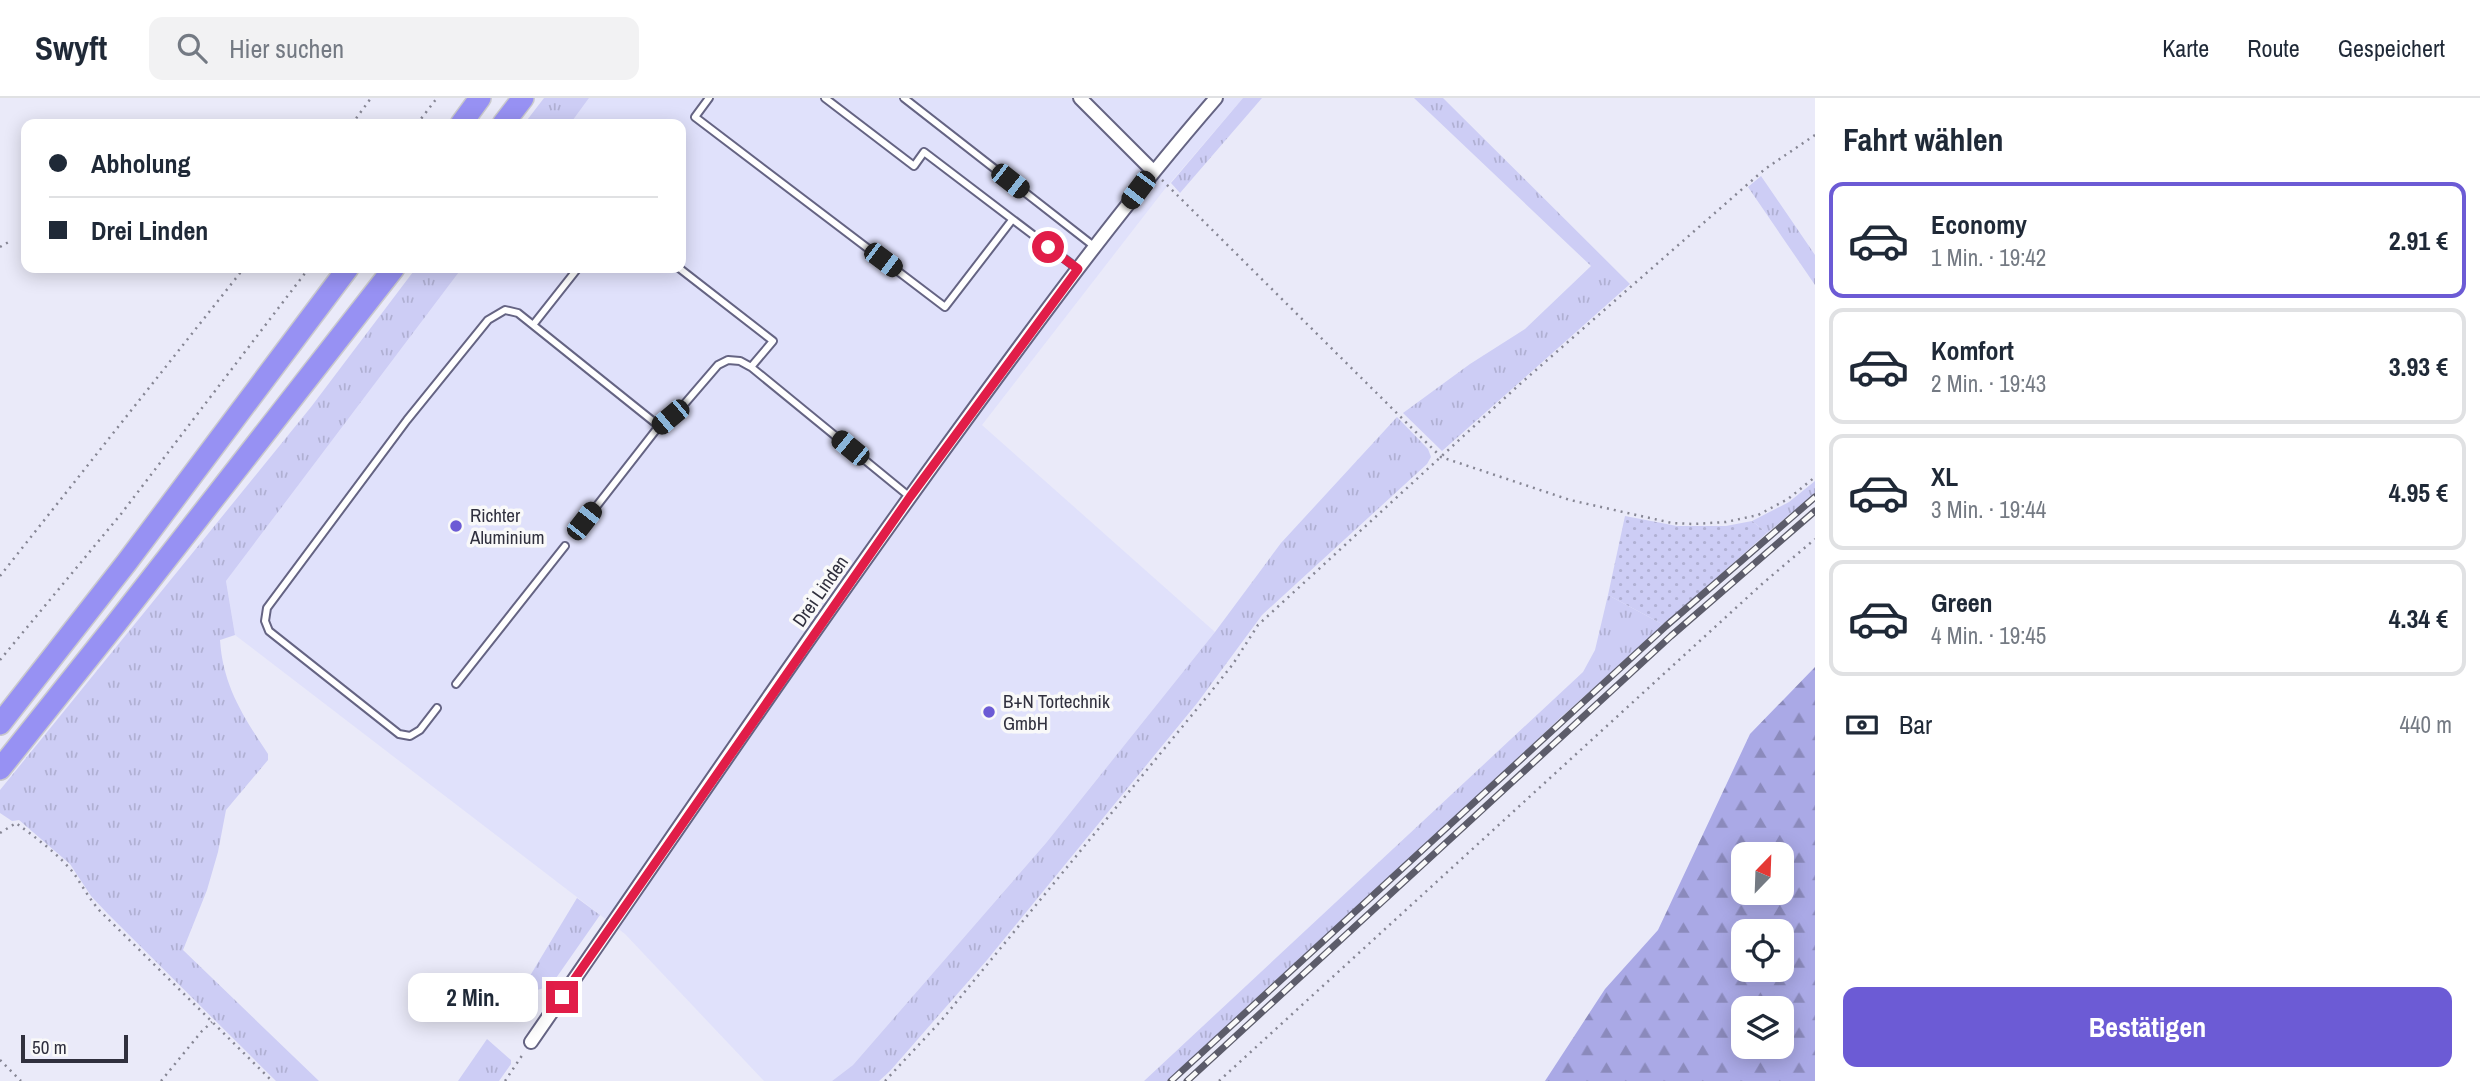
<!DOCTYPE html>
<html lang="de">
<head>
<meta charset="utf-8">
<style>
	:root { --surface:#fff; --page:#f2f2f3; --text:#1f2937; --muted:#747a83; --line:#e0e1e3; --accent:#6c5bd5 }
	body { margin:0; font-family:"Archivo Narrow",sans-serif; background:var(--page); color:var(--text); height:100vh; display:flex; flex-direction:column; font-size:26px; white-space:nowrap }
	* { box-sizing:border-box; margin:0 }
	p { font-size:23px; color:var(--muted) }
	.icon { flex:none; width:38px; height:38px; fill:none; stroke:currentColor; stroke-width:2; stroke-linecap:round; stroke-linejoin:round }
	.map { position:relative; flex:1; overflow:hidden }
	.sheet { display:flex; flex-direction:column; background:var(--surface); width:665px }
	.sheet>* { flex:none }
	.hud { position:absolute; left:21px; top:21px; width:665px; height:154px; border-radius:14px; box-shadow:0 4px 18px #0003; display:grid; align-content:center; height:154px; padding:0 28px; background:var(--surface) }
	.needle { width:46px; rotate:23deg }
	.buttons { position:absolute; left:1731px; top:744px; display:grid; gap:14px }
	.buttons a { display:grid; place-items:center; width:63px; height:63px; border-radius:14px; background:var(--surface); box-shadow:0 4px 18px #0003; font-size:35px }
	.scale { position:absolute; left:21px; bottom:18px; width:107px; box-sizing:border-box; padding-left:7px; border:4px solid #30303e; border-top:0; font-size:19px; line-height:24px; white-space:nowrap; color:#30303e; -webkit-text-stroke:5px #f9f9f9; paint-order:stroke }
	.end { position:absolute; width:32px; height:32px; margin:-16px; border:9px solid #e11d48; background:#fff; box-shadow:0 0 0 4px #fff }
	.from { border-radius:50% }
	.bubble { position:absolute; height:49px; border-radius:14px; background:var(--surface); box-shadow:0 4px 18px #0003; font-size:23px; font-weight:700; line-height:49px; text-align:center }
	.car { position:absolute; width:21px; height:42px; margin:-21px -10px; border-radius:9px; box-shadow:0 0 5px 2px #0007; background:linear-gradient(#222 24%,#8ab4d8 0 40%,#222 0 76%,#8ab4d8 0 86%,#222 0) }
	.hud b { display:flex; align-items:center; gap:24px; height:66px; font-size:26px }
	.hud b+b { border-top:2px solid var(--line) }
	.hud i { width:18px; height:18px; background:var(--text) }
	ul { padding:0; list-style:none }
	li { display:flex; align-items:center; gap:21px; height:116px; margin:0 14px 10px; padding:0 14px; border:4px solid var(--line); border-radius:14px }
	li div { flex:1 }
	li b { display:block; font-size:26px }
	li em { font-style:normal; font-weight:700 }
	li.active { border-color:var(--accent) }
	li>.icon { width:63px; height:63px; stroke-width:1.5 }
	h2 { padding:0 28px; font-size:32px; line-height:84px }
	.pay { display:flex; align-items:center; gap:18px; height:77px; padding:0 28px; font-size:26px }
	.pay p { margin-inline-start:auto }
	.primary-button { display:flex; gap:14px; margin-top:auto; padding:14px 28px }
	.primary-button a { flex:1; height:80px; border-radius:14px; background:var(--accent); color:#fff; font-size:28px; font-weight:700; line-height:80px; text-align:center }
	header { display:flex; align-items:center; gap:42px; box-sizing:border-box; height:98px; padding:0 35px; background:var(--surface); border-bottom:2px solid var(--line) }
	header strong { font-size:33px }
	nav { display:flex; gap:38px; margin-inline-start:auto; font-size:24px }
	.search { width:490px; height:63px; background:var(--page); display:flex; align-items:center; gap:18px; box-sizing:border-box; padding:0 24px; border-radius:14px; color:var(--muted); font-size:26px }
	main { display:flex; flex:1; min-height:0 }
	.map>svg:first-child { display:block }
	.built { fill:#e0e1fb }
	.grass { fill:url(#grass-tufts) }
	.forest { fill:url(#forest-firs); fill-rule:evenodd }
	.garden { fill:url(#garden-dots) }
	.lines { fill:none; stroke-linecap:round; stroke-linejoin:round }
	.lane-casing { stroke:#656483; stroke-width:10 }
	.street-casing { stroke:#656483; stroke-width:16 }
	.highway-casing { stroke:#c9c9cd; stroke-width:24 }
	.path { stroke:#868694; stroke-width:2.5; stroke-dasharray:2 5; stroke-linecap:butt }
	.lane { stroke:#fff; stroke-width:6 }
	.street { stroke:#fff; stroke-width:12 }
	.highway { stroke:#9791f3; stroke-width:21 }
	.rail-casing { stroke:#5c5c6a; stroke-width:7 }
	.rail { stroke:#f9f9f9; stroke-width:4.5; stroke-dasharray:13; stroke-linecap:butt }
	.route { stroke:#e11d48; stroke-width:9 }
	.poi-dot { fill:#6c5bd5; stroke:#f9f9f9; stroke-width:2.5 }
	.labels { text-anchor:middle; stroke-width:7; stroke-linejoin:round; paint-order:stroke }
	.poi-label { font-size:19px; fill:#30303e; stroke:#f9f9f9; text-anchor:start }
	.street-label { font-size:19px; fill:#30303e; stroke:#f9f9f9 }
</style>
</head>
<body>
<header>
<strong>Swyft</strong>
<div class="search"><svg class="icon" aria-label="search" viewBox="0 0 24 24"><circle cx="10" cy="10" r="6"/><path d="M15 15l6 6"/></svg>Hier suchen</div>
<nav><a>Karte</a><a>Route</a><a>Gespeichert</a></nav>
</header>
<main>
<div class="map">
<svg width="1815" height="983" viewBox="0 0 1815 983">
	<defs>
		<pattern id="grass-tufts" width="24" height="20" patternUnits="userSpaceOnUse" patternTransform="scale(1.75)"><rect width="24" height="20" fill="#cdcdf5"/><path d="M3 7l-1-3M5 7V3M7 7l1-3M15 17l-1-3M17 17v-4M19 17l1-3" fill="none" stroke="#b0b0d3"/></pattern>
		<pattern id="forest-firs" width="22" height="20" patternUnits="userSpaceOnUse" patternTransform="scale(1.75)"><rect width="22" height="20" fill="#aaa9e6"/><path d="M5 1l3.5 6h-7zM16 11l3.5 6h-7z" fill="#8b8abc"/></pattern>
		<pattern id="garden-dots" width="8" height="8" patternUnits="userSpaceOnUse" patternTransform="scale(1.75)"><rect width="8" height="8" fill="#cdcdf5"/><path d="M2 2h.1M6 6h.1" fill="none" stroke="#b0b0d3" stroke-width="1.8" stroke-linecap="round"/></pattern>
	</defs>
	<rect width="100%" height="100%" fill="#eaeaf9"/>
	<!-- built -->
	<path class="built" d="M589 0H1243L1164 92 982 327 1215 534 1046 745 853 967 832 983H764L625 836 235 537 226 483 462 170H681V26H570Z"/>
	<!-- grass -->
	<path class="grass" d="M544 0H589L570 26H524Z
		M1243 0H1262L1180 95 1171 85Z
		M1414 0H1443L1630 186 1442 353 1403 315 1470 266 1525 231 1591 168Z
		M1761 78 1815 157V187L1748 89Z
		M416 170H462L226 483 235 537 220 542C223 588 243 618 268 656V662L226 712 218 754 207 792 183 852 319 983H276L108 816 91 798 70 766 19 722 12 723 0 715V692L311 309Z
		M1397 319 1428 351 1431 359 1427 366 1262 517 1198 604 987 862 890 973 879 983H832L853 967 1046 745 1215 534 1281 445Z
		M1815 383V396L1767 435 1752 423 1789 404Z
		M1608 497 1664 527 1560 620 1493 684 1168 983H1144L1583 574 1595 552Z
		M577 800 600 817 554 883 541 891 519 896Z
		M487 941 511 962V966L499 983H458Z"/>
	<!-- forest -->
	<path class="forest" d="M1815 569V983H1545L1605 891 1658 832 1750 636ZM1743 756H1782V794H1743ZM1743 833H1782V872H1743ZM1743 910H1782V948H1743Z"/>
	<!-- garden -->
	<path class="garden" d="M1625 418 1677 428H1726L1752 423 1767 435 1664 527 1608 497Z"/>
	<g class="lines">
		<!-- lane casing -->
		<g class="lane-casing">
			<path id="lane" d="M709 0 695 19 945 209 1012 122
				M825 0 914 68 924 54 1078 171
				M904 0 1095 149
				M679 170 773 243 751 269
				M533 227 578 170
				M585 423 659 328 681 310 718 267 728 262 740 263 751 269 910 399
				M456 586 565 448
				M437 610 420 632 410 638 399 636 269 533 265 523 267 510 407 322 488 222 505 212 518 215 659 328"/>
		</g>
		<!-- street casing -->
		<g class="street-casing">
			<path id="street" d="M1080 0 1153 73
				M531 944C672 740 811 534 957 334 1040 220 1123 107 1216 0"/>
		</g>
		<!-- highway casing -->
		<g class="highway-casing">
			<path id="highway" d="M461 26 480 0
				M503 26 523 0
				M0 626 127 464 348 170
				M0 671 115 527 394 170"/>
		</g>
		<!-- path -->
		<path class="path" d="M352 26 371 0
			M417 26 437 0
			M1162 82 1441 359 1570 402 1672 425 1694 426 1726 424 1758 417 1788 401 1815 379
			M0 149 12 142
			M0 478 244 170
			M0 562 121 416 309 170
			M0 735 16 725C36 740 60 757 75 777 83 789 90 802 100 813L272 983
			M0 962 21 983
			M161 983 202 933 212 924
			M505 983 523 956
			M885 983 940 924 1210 595 1233 566 1258 527 1520 286 1765 71 1815 37
			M1219 983 1762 486 1815 441"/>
		<!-- lane -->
		<use href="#lane" class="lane"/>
		<!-- street -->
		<use href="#street" class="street"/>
		<!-- highway -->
		<use href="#highway" class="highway"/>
		<!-- rail casing -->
		<g class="rail-casing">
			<path id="rail" d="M1171 983 1666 528 1815 399
				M1187 983 1671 538 1815 413"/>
		</g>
		<!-- rail -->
		<use href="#rail" class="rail"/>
	</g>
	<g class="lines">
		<!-- route -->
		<path class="route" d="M562 899 910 399 1078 171 1048 149"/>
	</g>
	<!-- markers -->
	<g class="poi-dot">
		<circle cx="456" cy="428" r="7"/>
		<circle cx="989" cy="614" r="7"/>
	</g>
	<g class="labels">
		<!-- poi labels -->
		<g class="poi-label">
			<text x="470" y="424">Richter<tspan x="470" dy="22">Aluminium</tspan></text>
			<text x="1003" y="610">B+N Tortechnik<tspan x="1003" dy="22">GmbH</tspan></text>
		</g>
		<!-- street labels -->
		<g class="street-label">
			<text transform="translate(820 493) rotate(-55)" y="7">Drei Linden</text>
		</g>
	</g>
</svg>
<div class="buttons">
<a><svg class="needle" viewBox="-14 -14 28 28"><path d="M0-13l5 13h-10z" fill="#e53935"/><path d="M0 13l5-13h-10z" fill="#747a83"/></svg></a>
<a><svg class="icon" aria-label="locate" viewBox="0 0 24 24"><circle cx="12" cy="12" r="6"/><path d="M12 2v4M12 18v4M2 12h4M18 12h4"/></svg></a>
<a><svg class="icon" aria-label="layers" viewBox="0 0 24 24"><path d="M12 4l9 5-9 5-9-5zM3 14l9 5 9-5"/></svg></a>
</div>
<div class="scale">50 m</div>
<i class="end from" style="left:1048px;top:149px"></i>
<i class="end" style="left:562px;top:899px"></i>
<div class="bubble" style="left:408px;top:875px;width:130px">2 Min.</div>
<i class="car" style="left:1010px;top:83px;rotate:128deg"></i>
<i class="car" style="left:1138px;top:92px;rotate:217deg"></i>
<i class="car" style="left:883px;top:162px;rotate:127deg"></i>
<i class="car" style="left:670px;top:319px;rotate:230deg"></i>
<i class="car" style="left:850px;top:350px;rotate:309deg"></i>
<i class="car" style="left:584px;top:423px;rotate:38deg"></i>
<div class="hud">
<b><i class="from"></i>Abholung</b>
<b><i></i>Drei Linden</b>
</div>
</div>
<section class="sheet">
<h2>Fahrt wählen</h2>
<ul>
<li class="active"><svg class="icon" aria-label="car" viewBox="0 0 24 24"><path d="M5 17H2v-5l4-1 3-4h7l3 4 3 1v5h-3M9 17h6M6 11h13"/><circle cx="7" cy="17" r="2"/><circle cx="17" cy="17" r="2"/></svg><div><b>Economy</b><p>1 Min. · 19:42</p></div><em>2.91 €</em></li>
<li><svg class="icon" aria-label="car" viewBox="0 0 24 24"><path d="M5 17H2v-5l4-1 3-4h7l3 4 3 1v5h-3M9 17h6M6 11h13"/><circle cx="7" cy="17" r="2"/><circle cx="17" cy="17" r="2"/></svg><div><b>Komfort</b><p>2 Min. · 19:43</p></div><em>3.93 €</em></li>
<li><svg class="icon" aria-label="car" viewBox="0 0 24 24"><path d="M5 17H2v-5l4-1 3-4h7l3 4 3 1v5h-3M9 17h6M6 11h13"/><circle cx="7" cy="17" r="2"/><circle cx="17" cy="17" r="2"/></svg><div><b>XL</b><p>3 Min. · 19:44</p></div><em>4.95 €</em></li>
<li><svg class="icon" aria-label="car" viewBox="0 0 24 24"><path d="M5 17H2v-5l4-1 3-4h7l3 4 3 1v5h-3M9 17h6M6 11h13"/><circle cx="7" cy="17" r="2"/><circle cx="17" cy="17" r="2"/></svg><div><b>Green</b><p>4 Min. · 19:45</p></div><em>4.34 €</em></li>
</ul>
<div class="pay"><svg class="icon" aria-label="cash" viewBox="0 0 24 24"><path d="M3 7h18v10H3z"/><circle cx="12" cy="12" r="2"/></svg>Bar<p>440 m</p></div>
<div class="primary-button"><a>Bestätigen</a></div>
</section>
</main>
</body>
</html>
